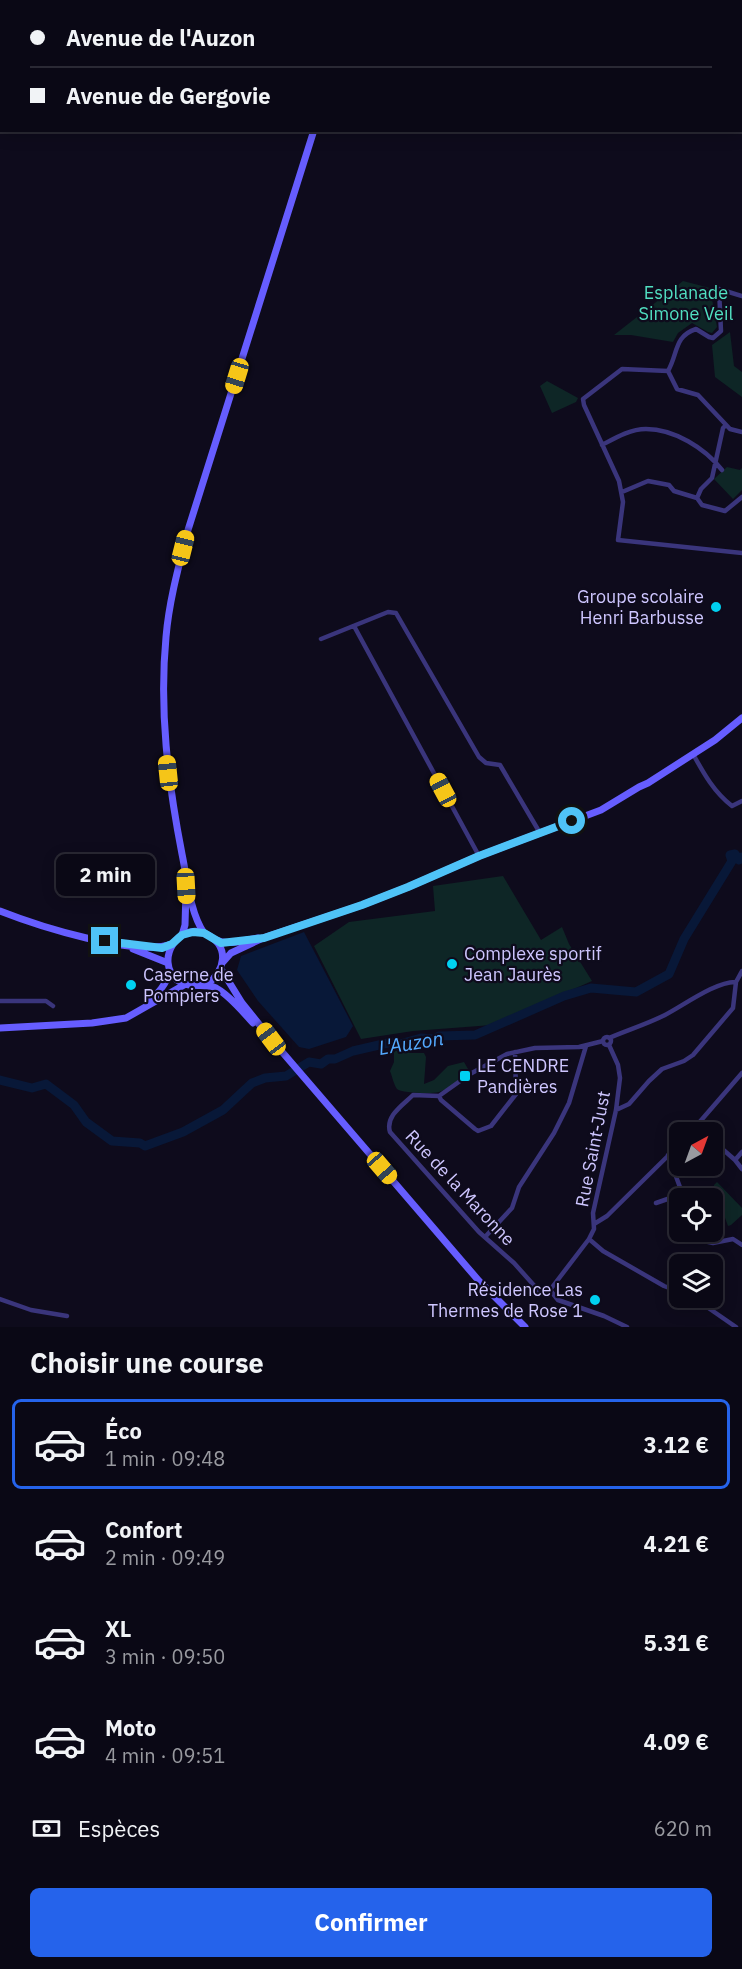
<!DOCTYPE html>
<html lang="fr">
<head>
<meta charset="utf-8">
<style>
	:root { --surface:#0a0815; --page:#181622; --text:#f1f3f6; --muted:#999aa0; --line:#2a2934; --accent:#2563eb }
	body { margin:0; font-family:"IBM Plex Sans",sans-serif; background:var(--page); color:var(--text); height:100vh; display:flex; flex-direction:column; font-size:22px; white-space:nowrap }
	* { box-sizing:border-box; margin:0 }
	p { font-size:20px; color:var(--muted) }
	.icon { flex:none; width:33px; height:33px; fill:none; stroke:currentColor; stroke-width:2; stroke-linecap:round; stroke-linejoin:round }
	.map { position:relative; height:1327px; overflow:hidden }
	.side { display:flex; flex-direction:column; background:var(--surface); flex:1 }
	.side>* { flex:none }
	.banner { position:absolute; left:0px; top:0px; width:742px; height:132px; box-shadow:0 3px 15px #0003,0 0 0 2px var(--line); display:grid; align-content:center; height:132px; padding:0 30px; background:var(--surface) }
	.needle { width:39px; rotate:41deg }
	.controls { position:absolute; left:669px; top:1122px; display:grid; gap:12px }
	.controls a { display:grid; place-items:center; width:54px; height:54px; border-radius:9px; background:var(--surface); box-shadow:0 3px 15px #0003,0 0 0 2px var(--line); font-size:30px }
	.end { position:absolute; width:27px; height:27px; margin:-14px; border:8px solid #4fc3f7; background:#111; box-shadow:0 0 0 3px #111 }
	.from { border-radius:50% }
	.bubble { position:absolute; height:42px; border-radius:9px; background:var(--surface); box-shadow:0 3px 15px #0003,0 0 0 2px var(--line); font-size:20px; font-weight:800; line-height:42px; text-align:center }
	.car { position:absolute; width:18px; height:36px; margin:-18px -9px; border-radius:8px; box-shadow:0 0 4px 2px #0007; background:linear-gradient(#f5c518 24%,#345 0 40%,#f5c518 0 76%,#345 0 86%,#f5c518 0) }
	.banner b { display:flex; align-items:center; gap:21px; height:57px; font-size:22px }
	.banner b+b { border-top:2px solid var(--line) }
	.banner i { width:15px; height:15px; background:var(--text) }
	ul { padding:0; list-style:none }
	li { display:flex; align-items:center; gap:18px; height:90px; margin:0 12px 9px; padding:0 18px; border:3px solid transparent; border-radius:9px }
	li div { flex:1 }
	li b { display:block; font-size:22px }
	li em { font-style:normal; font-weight:800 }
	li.on { border-color:var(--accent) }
	li>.icon { width:54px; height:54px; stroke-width:1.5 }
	h2 { padding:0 30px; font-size:27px; line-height:72px }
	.pay { display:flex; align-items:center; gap:15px; height:66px; padding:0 30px; font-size:22px }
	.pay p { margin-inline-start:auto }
	.primary-button { display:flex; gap:12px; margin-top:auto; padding:12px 30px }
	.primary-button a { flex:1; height:69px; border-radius:9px; background:var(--accent); color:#fff; font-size:24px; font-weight:800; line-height:69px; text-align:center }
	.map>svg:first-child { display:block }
	.green { fill:#0e2626 }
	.water { fill:#081838 }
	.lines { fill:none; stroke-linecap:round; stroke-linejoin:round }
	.river { stroke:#081838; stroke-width:9 }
	.street { stroke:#3a357c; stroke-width:4.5 }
	.secondary { stroke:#665dff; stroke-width:7 }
	.route { stroke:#4fc3f7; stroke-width:8 }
	.poi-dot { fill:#00d1f1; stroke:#0e0b1c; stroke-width:2 }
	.labels { text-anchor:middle; stroke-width:4.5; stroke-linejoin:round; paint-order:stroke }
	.park-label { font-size:18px; fill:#51dfc1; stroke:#0e0b1c }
	.poi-label { font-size:18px; fill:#cec6ff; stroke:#0e0b1c; text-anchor:start }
	.street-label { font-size:18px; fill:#cec6ff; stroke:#0e0b1c }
	.water-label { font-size:20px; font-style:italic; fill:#54aaff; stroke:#0e0b1c }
</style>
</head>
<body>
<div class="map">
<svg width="742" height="1327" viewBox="0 0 742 1327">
	<rect width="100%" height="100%" fill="#0e0b1c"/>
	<!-- green -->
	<path class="green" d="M683 281 710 288 717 327 712 333 708 332 692 323 678 333 673 342 631 335H614Z
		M730 332 734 366 742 372V397L715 377 712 345Z
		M547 381 578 398 576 402 552 413 540 386Z
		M727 467 740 470 742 468V490L733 499 714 479Z
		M503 876 541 940 562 927 569 944 592 981 492 1025 413 1031 361 1039 314 946 349 922 435 911 433 886Z
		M399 1049H405L410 1053H424L426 1057 424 1084 434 1080 448 1066 464 1062 468 1069C464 1077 447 1090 439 1092 432 1094 401 1093 397 1089 394 1085 392 1076 390 1071L394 1062V1052Z
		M717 1182 742 1208V1215L731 1225 728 1226 714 1187V1185Z"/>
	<!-- water -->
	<path class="water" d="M304 932 353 1026 346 1037 309 1049 299 1047 258 1001 237 970 241 956Z"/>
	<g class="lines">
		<!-- river -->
		<path class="river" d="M0 1080 32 1088 46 1084 74 1105 86 1122 112 1141 140 1143 145 1146 183 1132 223 1110 252 1083 265 1078 286 1076 309 1062 321 1064 328 1059H335L353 1051 392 1042 400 1044 421 1038 434 1039 439 1036 475 1035 564 996 591 988 636 992 669 974 684 939 732 861 730 855 735 854 739 860 742 857"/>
		<!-- street -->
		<path class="street" d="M684 2 689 0
			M742 296 719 289 721 331 713 338 709 337 696 329C674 336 678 354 668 371L622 369 583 399 584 405 619 481 623 502 618 540 742 553
			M668 371 677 389 698 395 730 429 742 432
			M602 445C615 438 630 429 646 429 674 429 705 448 722 470
			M622 492 648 481 669 485 674 491 697 498 702 505 725 511 742 497
			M697 498 701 489 712 478 723 428 726 425
			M354 626 479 856
			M321 639 388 612 396 613 479 757 486 763 500 765 540 833
			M693 754C704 774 714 792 732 806L742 801
			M0 1001H46L53 1006
			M603 1041a4 4 0 1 1 8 0a4 4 0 1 1-8 0Z
			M609 1038C628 1030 647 1024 665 1015 684 1005 717 981 736 982L742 971
			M603 1041 579 1047 535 1048 507 1054 470 1074 439 1096 413 1095C403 1105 385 1116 390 1132L479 1232 514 1263 539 1291 545 1294 550 1290 589 1239 594 1229 593 1213 616 1110 620 1078 618 1065 609 1045
			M439 1096 441 1100 475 1129 478 1131 491 1126 516 1094 515 1052
			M616 1110 629 1104 649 1081 662 1069 684 1061 693 1055 733 1008 736 982
			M691 1132 742 1073
			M712 1140 735 1160 742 1169
			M668 1155 684 1198
			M735 1160 742 1152
			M656 1203 682 1194
			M594 1224 607 1216 680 1144
			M698 1232 704 1241 713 1243 733 1239 742 1245
			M485 1237 512 1208 519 1187 554 1133 569 1103 586 1046
			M589 1239 603 1251 664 1286 680 1292
			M550 1290 558 1300 604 1316 627 1327
			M694 1298 736 1327
			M0 1299 31 1310 67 1316"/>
		<!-- secondary -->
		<path class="secondary" d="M333 2V0
			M0 911C38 926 135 957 172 944
			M204 933C190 913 187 878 182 854 168 782 159 710 166 637 169 601 179 565 188 530L314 130
			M182 935 185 925 186 890
			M216 940C228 946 245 940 258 938
			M133 949 168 963
			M223 962 231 953 263 938 362 905 408 887 479 856 601 810 639 787 648 783 715 740 742 718
			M221 969 242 1003 271 1039 479 1281 525 1327
			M206 985C225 972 231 946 206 934 179 921 154 960 177 980 190 990 203 982 216 988 230 996 242 1011 253 1023
			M148 1003C158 993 166 985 170 971
			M0 1028 92 1023 126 1018 184 985"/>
	</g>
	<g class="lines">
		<!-- route -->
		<path class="route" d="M105 941 162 948 172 944 182 935 193 932 204 933 221 943 264 938 362 905 408 887 479 856 572 821"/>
	</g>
	<!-- markers -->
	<g class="poi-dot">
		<circle cx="716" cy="607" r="6"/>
		<circle cx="452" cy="964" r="6"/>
		<circle cx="131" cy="985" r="6"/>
		<rect x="459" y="1070" width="12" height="12" rx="3"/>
		<circle cx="595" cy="1300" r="6"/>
	</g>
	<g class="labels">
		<!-- park labels -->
		<g class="park-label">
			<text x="686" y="299">Esplanade<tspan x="686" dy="21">Simone Veil</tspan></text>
		</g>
		<!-- poi labels -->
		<g class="poi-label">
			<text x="704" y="603" text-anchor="end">Groupe scolaire<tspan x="704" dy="21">Henri Barbusse</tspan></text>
			<text x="464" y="960">Complexe sportif<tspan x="464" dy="21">Jean Jaurès</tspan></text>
			<text x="143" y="981">Caserne de<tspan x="143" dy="21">Pompiers</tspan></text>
			<text x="477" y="1072">LE CENDRE<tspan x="477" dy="21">Pandières</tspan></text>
			<text x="583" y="1296" text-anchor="end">Résidence Las<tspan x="583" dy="21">Thermes de Rose 1</tspan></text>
		</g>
		<!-- street labels -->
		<g class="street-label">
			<text transform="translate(593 1149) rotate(-79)" y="6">Rue Saint-Just</text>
			<text transform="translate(460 1188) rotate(47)" y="6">Rue de la Maronne</text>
		</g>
		<!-- water labels -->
		<g class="water-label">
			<text transform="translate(411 1043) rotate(-9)" y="7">L'Auzon</text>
		</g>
	</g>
</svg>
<div class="controls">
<a><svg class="needle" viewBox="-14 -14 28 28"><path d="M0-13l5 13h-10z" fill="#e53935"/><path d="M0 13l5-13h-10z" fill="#999aa0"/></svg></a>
<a><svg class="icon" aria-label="locate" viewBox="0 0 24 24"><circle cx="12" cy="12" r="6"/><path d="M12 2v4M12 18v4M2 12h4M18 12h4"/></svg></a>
<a><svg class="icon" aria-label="layers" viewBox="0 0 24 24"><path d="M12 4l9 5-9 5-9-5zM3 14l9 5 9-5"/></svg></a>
</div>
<i class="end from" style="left:572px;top:821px"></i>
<i class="end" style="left:105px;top:941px"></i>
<div class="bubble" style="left:56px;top:854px;width:99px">2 min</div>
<i class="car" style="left:237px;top:376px;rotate:197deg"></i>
<i class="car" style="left:183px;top:548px;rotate:14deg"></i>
<i class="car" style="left:168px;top:773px;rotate:354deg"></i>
<i class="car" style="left:443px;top:790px;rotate:332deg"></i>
<i class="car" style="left:186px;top:886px;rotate:177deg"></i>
<i class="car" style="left:271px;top:1039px;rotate:323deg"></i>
<i class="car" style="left:382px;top:1168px;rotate:139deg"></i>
<div class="banner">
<b><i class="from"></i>Avenue de l'Auzon</b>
<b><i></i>Avenue de Gergovie</b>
</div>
</div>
<section class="side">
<h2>Choisir une course</h2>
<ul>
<li class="on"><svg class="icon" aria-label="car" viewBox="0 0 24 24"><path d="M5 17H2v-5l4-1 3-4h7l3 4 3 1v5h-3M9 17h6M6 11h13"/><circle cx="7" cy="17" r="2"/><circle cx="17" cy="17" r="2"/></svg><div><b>Éco</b><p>1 min · 09:48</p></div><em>3.12 €</em></li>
<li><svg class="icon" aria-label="car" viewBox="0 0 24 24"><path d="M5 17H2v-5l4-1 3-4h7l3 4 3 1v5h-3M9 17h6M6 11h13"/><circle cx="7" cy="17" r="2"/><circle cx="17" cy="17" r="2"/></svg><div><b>Confort</b><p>2 min · 09:49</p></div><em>4.21 €</em></li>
<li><svg class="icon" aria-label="car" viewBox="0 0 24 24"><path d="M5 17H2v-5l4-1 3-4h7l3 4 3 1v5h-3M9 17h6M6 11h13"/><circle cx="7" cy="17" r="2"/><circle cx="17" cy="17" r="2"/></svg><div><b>XL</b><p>3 min · 09:50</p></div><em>5.31 €</em></li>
<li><svg class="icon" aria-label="car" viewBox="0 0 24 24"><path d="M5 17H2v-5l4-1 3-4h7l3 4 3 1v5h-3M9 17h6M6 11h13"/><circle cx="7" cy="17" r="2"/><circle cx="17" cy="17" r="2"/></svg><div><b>Moto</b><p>4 min · 09:51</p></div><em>4.09 €</em></li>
</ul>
<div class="pay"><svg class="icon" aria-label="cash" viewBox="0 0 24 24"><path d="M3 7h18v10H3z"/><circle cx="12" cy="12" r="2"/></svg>Espèces<p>620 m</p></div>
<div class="primary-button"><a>Confirmer</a></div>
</section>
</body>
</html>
